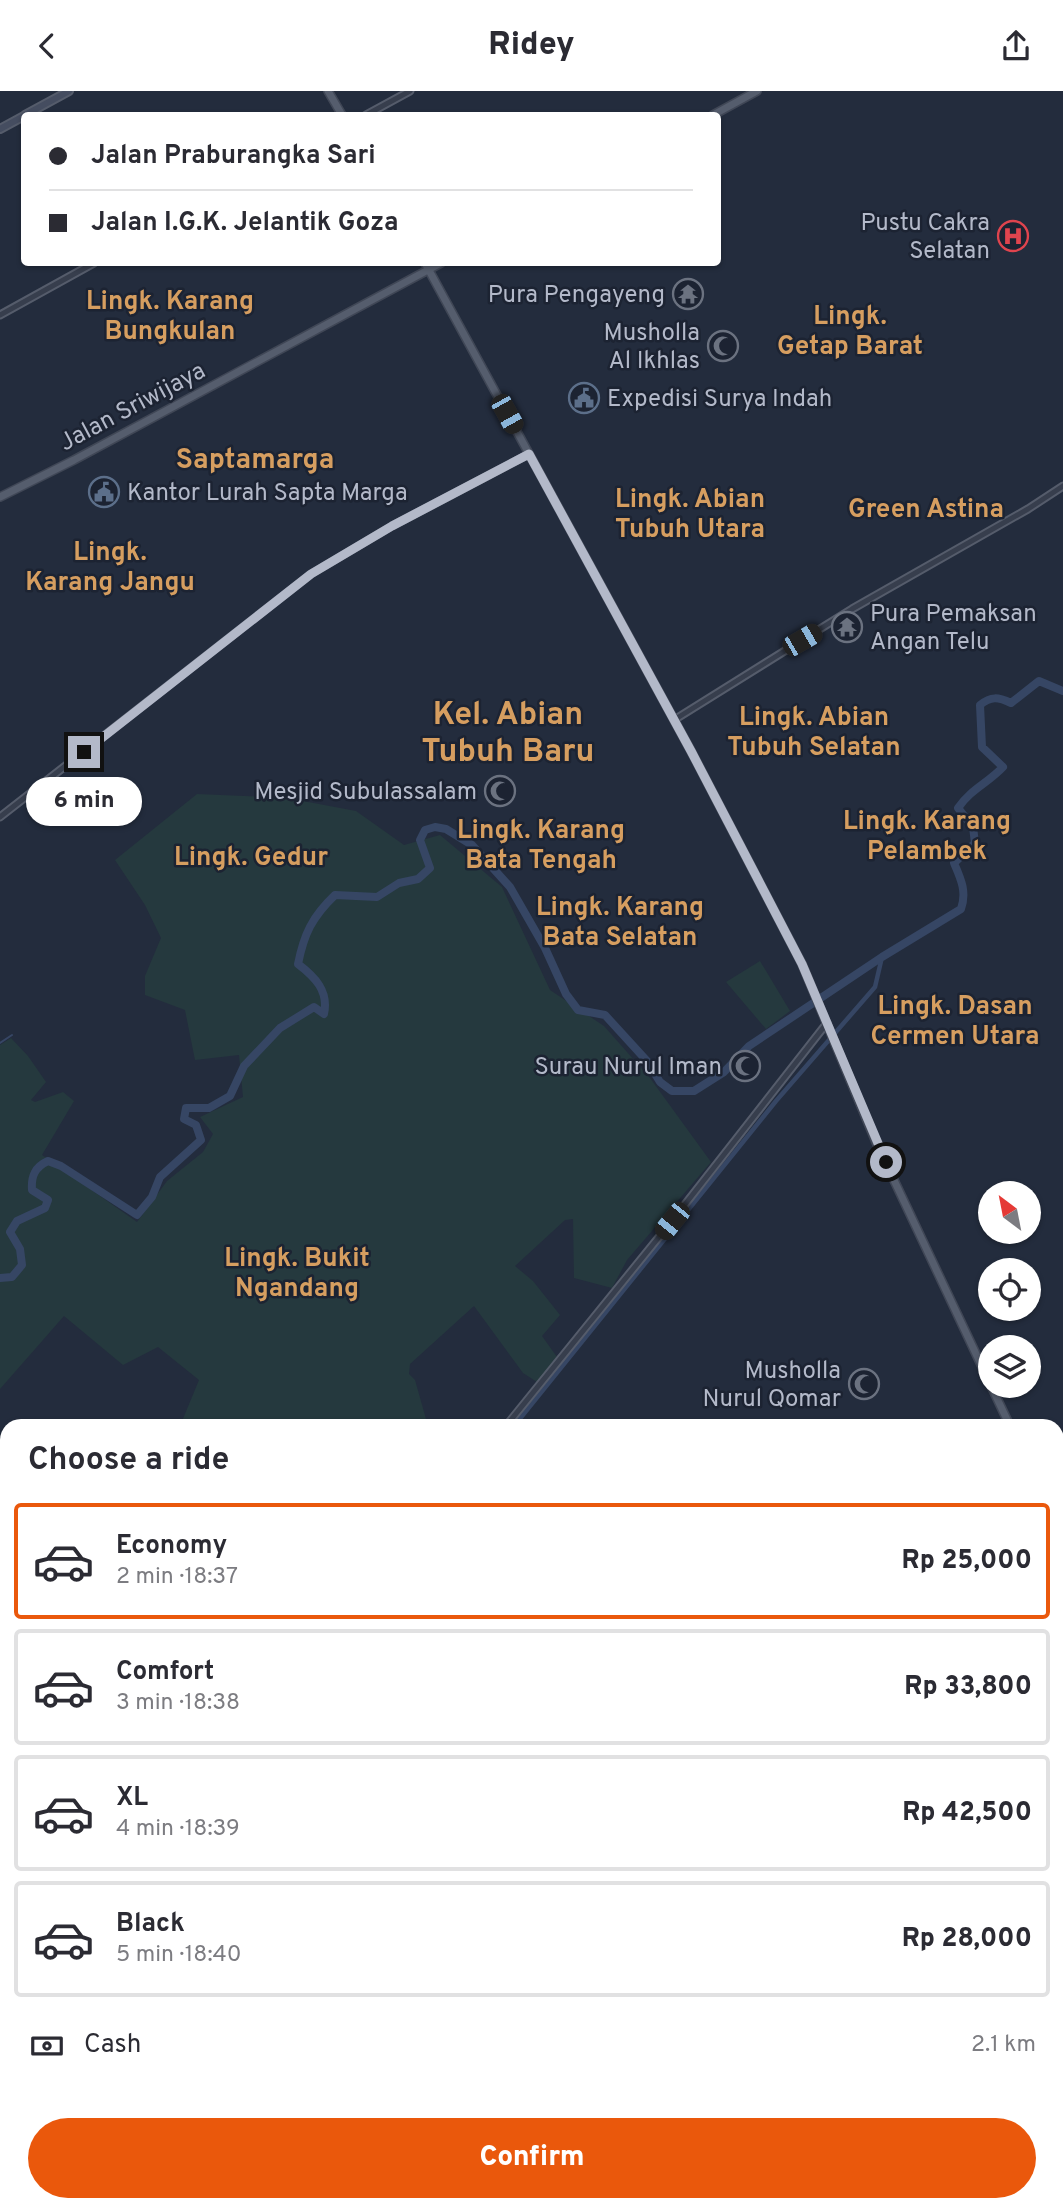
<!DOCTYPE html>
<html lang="en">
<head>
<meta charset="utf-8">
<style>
	:root { --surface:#fff; --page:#f7f7f7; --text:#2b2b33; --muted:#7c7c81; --line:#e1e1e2; --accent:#ea580c }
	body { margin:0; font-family:Overpass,sans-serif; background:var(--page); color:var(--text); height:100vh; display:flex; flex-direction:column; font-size:26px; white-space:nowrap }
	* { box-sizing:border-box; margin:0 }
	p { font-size:23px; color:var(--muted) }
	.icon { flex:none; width:38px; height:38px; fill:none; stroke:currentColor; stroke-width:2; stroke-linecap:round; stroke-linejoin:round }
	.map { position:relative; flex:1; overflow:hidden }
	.drawer { position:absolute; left:0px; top:1328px; width:1064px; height:793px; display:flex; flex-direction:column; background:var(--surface); border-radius:21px 21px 0 0; box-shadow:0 2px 5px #0004 }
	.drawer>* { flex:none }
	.hud { position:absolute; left:21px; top:21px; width:700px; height:154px; border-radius:7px; box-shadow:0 2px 5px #0004; display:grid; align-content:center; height:154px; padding:0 28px; background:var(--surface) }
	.needle { width:46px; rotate:328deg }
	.tools { position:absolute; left:978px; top:1090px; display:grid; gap:14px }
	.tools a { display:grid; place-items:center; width:63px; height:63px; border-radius:50%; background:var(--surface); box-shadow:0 2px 5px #0004; font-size:35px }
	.end { position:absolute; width:32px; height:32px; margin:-16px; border:9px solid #b3b9c9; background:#111; box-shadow:0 0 0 4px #111 }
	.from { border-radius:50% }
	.bubble { position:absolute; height:49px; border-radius:24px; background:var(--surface); box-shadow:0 2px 5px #0004; font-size:23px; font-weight:800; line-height:49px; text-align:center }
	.car { position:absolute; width:21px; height:42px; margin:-21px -10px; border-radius:9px; box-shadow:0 0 5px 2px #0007; background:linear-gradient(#222 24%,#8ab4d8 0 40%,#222 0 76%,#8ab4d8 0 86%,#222 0) }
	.hud b { display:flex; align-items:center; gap:24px; height:66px; font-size:26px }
	.hud b+b { border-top:2px solid var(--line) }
	.hud i { width:18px; height:18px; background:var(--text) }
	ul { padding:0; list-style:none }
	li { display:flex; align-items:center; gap:21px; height:116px; margin:0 14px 10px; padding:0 14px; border:4px solid var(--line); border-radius:7px }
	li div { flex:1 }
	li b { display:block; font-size:26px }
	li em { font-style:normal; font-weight:800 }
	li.active { border-color:var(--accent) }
	li>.icon { width:63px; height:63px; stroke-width:1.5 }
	h2 { padding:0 28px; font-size:32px; line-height:84px }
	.pay { display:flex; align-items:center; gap:18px; height:77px; padding:0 28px; font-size:26px }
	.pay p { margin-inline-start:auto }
	.primary-button { display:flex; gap:14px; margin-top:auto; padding:14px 28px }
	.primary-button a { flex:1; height:80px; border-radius:42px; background:var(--accent); color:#fff; font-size:28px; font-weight:800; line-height:80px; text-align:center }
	header { display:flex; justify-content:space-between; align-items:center; height:91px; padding:0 28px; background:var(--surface); font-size:32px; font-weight:800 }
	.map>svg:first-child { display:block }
	.green { fill:#25393e }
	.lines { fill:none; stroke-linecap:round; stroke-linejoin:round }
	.stream { stroke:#364664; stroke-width:2 }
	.canal { stroke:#364664; stroke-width:4.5 }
	.river { stroke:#364664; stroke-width:8 }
	.tertiary-casing { stroke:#555c6b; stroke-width:9 }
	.secondary-casing { stroke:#555c6b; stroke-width:10 }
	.primary-casing { stroke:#404756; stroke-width:10 }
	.trunk-casing { stroke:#424958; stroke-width:10 }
	.tertiary { stroke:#373e4d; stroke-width:5 }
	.secondary { stroke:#454d60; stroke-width:6 }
	.primary { stroke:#555d6d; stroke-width:7 }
	.trunk { stroke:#646460; stroke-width:7 }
	.route { stroke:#b3b9c9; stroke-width:9 }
	.labels { text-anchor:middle; stroke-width:5; stroke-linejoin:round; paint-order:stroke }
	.poi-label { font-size:24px; fill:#b3b9c9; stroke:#1c2332; text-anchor:end }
	.street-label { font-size:24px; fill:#b3b9c9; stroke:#1c2332 }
	.neighbourhood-label { font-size:26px; font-weight:bold; fill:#d69e60; stroke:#1c2332 }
	.quarter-label { font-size:28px; font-weight:bold; fill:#d69e60; stroke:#1c2332 }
	.district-label { font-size:32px; font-weight:bold; fill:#d69e60; stroke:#1c2332 }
</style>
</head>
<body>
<header><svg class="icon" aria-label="back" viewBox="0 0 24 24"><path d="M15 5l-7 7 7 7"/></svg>Ridey<svg class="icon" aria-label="share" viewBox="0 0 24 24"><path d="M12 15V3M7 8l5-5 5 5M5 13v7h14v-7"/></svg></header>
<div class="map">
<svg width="1063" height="2120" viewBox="0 0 1063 2120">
	<rect width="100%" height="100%" fill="#232c3d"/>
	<!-- green -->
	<path class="green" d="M197 703 287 707 356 720 404 754 440 744 502 796 550 899 604 935 650 987 711 1071 627 1169 612 1197 574 1187 573 1128 565 1129 515 1175 533 1190 560 1224 542 1245 557 1266 537 1291 523 1282 474 1215 410 1273 409 1283 415 1289 426 1328 409 1335H180L199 1289 158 1256 123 1274 64 1225 0 1298V954L11 947 28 965 46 991 31 1009 35 1011 63 1001 74 1010 42 1064 137 1131 167 1090 203 1061 213 1043 200 1026 243 1006 239 964 195 969 185 919 145 904V885L161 847 145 814 115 769Z
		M760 870 790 920 766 938 726 891Z"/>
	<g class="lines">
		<!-- stream -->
		<path class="stream" d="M0 952 12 944
			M1057 1423 1063 1419
			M619 2120 627 2114"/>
		<!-- canal -->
		<path class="canal" d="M514 1335 776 1010 875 896 882 866"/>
		<!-- river -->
		<path class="river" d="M0 1187 12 1186 22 1174 20 1158 10 1141 17 1130 45 1117 48 1109 32 1099C31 1085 35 1076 48 1070L61 1075 137 1124 152 1106 160 1086 201 1049 196 1034 184 1028 186 1017H209L230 1005 244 975 280 937 314 916 324 923C329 900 315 886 298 873 304 843 312 826 335 804L377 806 399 792 418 788 430 777 420 749 425 739 435 736 446 738 472 754 510 796 545 857 566 903 578 919 605 924 647 970 660 991 672 1000H694L724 981 749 955 882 866 961 818C967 801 961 788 954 772L975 752 973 736 958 717C971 698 988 692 1003 676L982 656 980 614C991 605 998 606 1011 612L1039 590 1063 600"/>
		<!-- tertiary casing -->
		<g class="tertiary-casing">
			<path id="tertiary" d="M366 24 410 0
				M0 224 94 172
				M674 629 852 518 1028 418 1063 395
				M0 726 311 483 392 435 529 363
				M506 1335 672 1130 827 932
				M0 2000 7 1998
				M444 2114 446 2120"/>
		</g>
		<!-- secondary casing -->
		<g class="secondary-casing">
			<path id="secondary" d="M25 24 69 0
				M0 38 24 25
				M0 1465 7 1474
				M0 1473 7 1482"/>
		</g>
		<!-- primary casing -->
		<g class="primary-casing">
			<path id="primary" d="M328 0 342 24
				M713 24 757 0
				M425 172 691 660 802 873 876 1051 1010 1335
				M0 406 74 369 441 172"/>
		</g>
		<!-- trunk casing -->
		<g class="trunk-casing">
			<path id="trunk" d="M1057 1351 1063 1349
				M1057 1435 1063 1448
				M231 2120 243 2114
				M245 2120 257 2114"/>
		</g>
		<!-- tertiary -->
		<use href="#tertiary" class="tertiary"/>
		<!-- secondary -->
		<use href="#secondary" class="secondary"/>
		<!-- primary -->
		<use href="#primary" class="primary"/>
		<!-- trunk -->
		<use href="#trunk" class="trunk"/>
	</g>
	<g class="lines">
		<!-- route -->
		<path class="route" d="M84 661 311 483 392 435 529 363 691 660 802 873 886 1071"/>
	</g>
	<!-- icons -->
	<defs>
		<g id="hospital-ring" transform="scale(1.575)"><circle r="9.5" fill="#1c2332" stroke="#e0444e" stroke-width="1.5"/><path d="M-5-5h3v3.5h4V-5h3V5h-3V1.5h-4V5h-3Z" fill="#e0444e"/></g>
		<g id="temple-ring" transform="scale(1.575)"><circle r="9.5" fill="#1c2332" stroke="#6b7280" stroke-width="1.5"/><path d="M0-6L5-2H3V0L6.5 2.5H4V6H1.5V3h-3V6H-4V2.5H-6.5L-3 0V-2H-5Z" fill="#6b7280"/></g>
		<g id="mosque-ring" transform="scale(1.575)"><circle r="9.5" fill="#1c2332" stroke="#6b7280" stroke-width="1.5"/><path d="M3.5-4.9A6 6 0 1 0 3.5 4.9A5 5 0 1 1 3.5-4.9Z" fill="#6b7280"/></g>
		<g id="civic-ring" transform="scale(1.575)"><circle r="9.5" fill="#1c2332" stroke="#5c6f8a" stroke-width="1.5"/><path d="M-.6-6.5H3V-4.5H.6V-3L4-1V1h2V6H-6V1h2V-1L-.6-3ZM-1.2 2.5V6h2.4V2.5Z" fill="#5c6f8a"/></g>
	</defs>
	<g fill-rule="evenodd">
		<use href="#hospital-ring" x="1013" y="145"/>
		<use href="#temple-ring" x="688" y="203"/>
		<use href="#mosque-ring" x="723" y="255"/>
		<use href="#civic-ring" x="584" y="307"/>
		<use href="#civic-ring" x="104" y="401"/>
		<use href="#temple-ring" x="847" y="536"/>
		<use href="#mosque-ring" x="500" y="700"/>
		<use href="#mosque-ring" x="745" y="975"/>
		<use href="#mosque-ring" x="864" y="1293"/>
	</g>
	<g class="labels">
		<!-- poi labels -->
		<g class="poi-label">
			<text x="990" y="139">Pustu Cakra<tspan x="990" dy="28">Selatan</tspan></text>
			<text x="665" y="211">Pura Pengayeng</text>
			<text x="700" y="249">Musholla<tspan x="700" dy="28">Al Ikhlas</tspan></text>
			<text x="607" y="315" text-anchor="start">Expedisi Surya Indah</text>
			<text x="127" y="409" text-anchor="start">Kantor Lurah Sapta Marga</text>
			<text x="870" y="530" text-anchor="start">Pura Pemaksan<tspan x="870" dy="28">Angan Telu</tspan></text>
			<text x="477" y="708">Mesjid Subulassalam</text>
			<text x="722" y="983">Surau Nurul Iman</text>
			<text x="841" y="1287">Musholla<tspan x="841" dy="28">Nurul Qomar</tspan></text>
		</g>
		<!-- street labels -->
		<g class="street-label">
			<text transform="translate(132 315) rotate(-28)" y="8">Jalan Sriwijaya</text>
		</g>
		<!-- neighbourhood labels -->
		<g class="neighbourhood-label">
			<text x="170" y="218">Lingk. Karang<tspan x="170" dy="30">Bungkulan</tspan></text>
			<text x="850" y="233">Lingk.<tspan x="850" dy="30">Getap Barat</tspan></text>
			<text x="690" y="416">Lingk. Abian<tspan x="690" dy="30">Tubuh Utara</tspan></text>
			<text x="926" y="426">Green Astina</text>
			<text x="110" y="469">Lingk.<tspan x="110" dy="30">Karang Jangu</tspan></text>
			<text x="814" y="634">Lingk. Abian<tspan x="814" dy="30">Tubuh Selatan</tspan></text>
			<text x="927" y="738">Lingk. Karang<tspan x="927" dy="30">Pelambek</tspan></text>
			<text x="541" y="747">Lingk. Karang<tspan x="541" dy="30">Bata Tengah</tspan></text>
			<text x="251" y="774">Lingk. Gedur</text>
			<text x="620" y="824">Lingk. Karang<tspan x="620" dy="30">Bata Selatan</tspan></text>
			<text x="955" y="923">Lingk. Dasan<tspan x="955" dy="30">Cermen Utara</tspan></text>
			<text x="297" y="1175">Lingk. Bukit<tspan x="297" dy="30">Ngandang</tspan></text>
		</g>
		<!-- quarter labels -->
		<g class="quarter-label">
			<text x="255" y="377">Saptamarga</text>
		</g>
		<!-- district labels -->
		<g class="district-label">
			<text x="508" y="633">Kel. Abian<tspan x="508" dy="37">Tubuh Baru</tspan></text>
		</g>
	</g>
</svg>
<div class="tools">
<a><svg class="needle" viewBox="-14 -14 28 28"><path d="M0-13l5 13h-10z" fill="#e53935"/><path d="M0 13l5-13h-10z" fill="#7c7c81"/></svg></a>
<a><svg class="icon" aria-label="locate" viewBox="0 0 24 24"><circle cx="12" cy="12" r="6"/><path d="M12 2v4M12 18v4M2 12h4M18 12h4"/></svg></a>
<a><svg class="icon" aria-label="layers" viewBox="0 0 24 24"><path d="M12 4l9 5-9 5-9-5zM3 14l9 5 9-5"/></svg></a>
</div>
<i class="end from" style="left:886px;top:1071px"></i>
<i class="end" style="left:84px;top:661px"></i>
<div class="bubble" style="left:26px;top:686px;width:116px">6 min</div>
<i class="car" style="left:507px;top:323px;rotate:151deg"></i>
<i class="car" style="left:802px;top:549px;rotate:60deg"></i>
<i class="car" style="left:672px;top:1130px;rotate:219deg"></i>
<div class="hud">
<b><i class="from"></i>Jalan Praburangka Sari</b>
<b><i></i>Jalan I.G.K. Jelantik Goza</b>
</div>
<section class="drawer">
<h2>Choose a ride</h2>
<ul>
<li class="active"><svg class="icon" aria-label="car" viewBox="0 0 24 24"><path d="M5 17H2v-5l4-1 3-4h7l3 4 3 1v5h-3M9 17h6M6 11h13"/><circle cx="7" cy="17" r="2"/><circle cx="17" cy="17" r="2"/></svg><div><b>Economy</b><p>2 min · 18:37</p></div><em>Rp 25,000</em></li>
<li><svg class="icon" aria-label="car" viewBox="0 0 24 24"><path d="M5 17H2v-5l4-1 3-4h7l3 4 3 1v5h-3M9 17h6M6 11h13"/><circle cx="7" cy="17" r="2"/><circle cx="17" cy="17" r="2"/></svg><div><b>Comfort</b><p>3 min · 18:38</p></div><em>Rp 33,800</em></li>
<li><svg class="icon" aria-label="car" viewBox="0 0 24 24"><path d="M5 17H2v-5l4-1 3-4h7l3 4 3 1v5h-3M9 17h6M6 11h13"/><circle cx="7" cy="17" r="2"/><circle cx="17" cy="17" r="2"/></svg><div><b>XL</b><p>4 min · 18:39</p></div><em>Rp 42,500</em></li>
<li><svg class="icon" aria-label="car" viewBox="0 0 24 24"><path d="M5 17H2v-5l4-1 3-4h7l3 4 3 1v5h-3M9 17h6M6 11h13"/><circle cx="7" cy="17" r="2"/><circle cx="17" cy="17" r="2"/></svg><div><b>Black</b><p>5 min · 18:40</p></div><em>Rp 28,000</em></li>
</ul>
<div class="pay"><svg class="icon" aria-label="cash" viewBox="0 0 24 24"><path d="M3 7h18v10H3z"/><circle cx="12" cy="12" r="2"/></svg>Cash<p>2.1 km</p></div>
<div class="primary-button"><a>Confirm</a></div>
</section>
</div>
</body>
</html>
